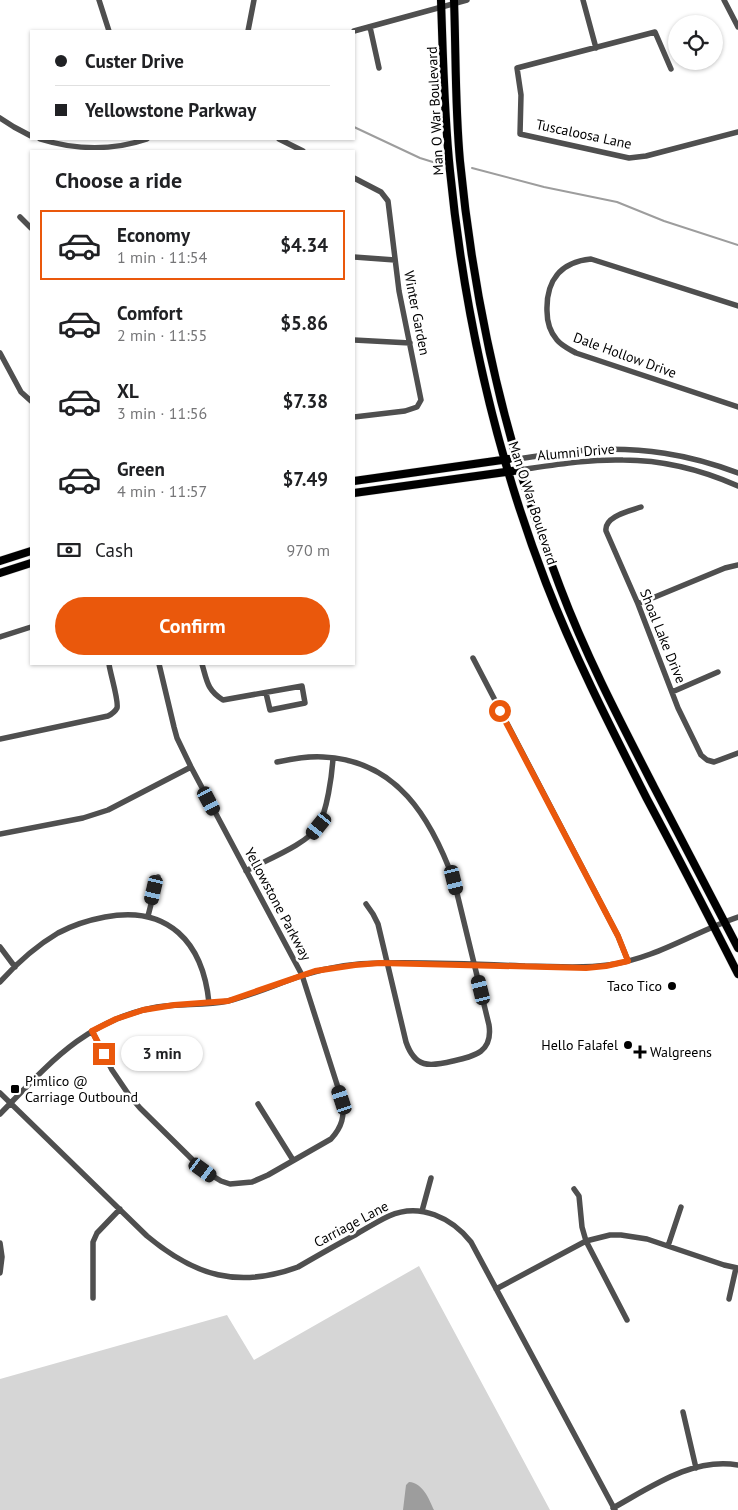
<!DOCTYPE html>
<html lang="en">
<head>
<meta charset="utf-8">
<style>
	:root { --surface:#fff; --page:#f2f2f2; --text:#202124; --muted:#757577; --line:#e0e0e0; --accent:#ea580c }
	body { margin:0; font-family:"PT Sans",sans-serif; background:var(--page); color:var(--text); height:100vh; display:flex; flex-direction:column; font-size:19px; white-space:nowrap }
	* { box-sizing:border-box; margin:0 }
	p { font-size:16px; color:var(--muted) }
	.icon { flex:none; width:28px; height:28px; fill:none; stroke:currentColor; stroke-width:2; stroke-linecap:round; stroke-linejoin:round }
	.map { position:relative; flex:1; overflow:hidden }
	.side { position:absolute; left:30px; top:150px; width:325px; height:515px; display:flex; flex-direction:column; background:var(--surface); border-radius:0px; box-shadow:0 1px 4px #0004 }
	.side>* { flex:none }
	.hud { position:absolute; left:30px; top:30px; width:325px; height:110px; border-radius:0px; box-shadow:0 1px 4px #0004; display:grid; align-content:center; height:110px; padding:0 25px; background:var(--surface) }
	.fabs { position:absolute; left:668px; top:15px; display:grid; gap:10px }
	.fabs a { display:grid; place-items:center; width:55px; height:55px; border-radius:50%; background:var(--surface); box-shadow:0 1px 4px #0004; font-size:25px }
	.end { position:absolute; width:22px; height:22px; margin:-11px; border:6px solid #ea580c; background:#fff; box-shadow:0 0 0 2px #fff }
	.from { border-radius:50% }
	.bubble { position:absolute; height:35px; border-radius:18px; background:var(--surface); box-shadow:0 1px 4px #0004; font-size:16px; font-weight:700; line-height:35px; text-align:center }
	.car { position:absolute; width:15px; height:30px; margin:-15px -8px; border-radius:6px; box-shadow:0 0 4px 1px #0007; background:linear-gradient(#222 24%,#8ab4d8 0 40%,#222 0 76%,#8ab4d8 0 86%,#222 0) }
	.hud b { display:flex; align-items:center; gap:18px; height:48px; font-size:19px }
	.hud b+b { border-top:1px solid var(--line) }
	.hud i { width:12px; height:12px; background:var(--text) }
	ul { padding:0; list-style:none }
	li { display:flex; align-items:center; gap:15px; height:70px; margin:0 10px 8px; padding:0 15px; border:2px solid transparent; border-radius:0px }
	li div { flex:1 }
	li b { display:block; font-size:19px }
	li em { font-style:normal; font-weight:700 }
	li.selected { border-color:var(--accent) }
	li>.icon { width:45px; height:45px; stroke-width:1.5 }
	h2 { padding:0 25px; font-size:22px; line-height:60px }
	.pay { display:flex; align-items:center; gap:12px; height:55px; padding:0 25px; font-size:19px }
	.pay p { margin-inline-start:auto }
	.primary-button { display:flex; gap:10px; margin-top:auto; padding:10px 25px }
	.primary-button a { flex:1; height:58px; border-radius:30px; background:var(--accent); color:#fff; font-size:20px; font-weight:700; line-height:58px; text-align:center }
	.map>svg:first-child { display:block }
	.green { fill:#d6d6d6 }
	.water { fill:#9d9d9d }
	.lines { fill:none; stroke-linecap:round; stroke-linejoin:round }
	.stream { stroke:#9d9d9d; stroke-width:2 }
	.major-casing { stroke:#dbdbdb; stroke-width:9 }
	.minor { stroke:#4f4f4f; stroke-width:5.5 }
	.major { stroke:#000; stroke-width:8 }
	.route { stroke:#ea580c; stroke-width:6 }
	.poi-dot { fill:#000; stroke:#fff; stroke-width:2 }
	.labels { text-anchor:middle; stroke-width:5; stroke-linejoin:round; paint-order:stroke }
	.street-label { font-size:14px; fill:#000; stroke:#fff }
	.poi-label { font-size:14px; fill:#000; stroke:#fff; text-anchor:end }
</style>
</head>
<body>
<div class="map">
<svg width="738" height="1510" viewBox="0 0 738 1510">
	<rect width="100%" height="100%" fill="#fff"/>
	<!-- green -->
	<path class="green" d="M419 1266 550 1510H0V1379L227 1315 254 1360Z"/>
	<!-- water -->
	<path class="water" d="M409 1482C423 1483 429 1499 434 1510H403L406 1485Z"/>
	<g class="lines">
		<!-- stream -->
		<path class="stream" d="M354 127 420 158 436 163
			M472 168 544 187 617 202 664 221 738 245"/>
		<!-- major casing -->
		<g class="major-casing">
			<path id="major" d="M441 0C443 57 444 114 450 171 464 312 495 451 546 583 575 658 611 728 647 799 678 857 708 915 738 974
				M454 0C456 54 455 107 460 161 474 306 507 450 560 587 586 656 620 721 654 787 682 840 710 894 738 948
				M354 481 509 459
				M354 493 520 470
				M0 561 31 551
				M0 573 31 563"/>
		</g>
		<!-- minor -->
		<path class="minor" d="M99 0 109 31
			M583 0 596 48
			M724 0 738 27
			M370 27 379 68
			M248 31 254 0
			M354 31 467 0
			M671 69 655 32 517 68 521 95 520 134 629 158 646 156 738 132
			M0 118 14 127 31 136
			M40 139C75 150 112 151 147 139
			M279 139 303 151
			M354 178 381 192 388 201 399 291 421 400 417 407 405 411 354 417
			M20 217 31 228
			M354 257 395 260
			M738 306 591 259C560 262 546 281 547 311 547 322 550 332 557 340 562 346 569 349 576 353L738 407
			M354 340 410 343
			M0 353 21 392 31 401
			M516 459C540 456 564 452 588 450 642 447 688 454 738 473
			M520 470C554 465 589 459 623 460 663 460 702 470 738 486
			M641 507C630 511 604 516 606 531L638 604 678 708 701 755 707 760 714 762 738 753
			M638 604 725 568 738 565
			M0 637 31 627
			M473 658 618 936 628 961
			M202 664C207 681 207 690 223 700L302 686 305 703 270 710 266 693
			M672 692 718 672
			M0 739 108 716C112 714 115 712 117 708 119 701 110 673 109 664
			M277 762C292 759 307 756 323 757 397 760 431 818 454 881L489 1025C493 1052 475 1056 453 1061 429 1067 415 1068 406 1042L378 924 373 914 366 904
			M0 834 83 818 108 810 191 767
			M246 871C266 860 308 844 318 826 327 812 332 775 333 758
			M148 916 158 877
			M0 947 15 967
			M0 982C17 963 36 946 58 933 73 925 89 920 105 917 168 905 203 942 209 1003
			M92 1031 112 1070 129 1095 140 1108 203 1170 221 1181 230 1184 252 1182 268 1175 331 1139C342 1127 345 1116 342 1100L302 975 191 767 177 738 174 727 159 664
			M0 1093 147 1236C195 1276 238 1289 298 1267 317 1256 336 1245 355 1235 367 1228 378 1221 389 1216 420 1202 452 1218 471 1242L615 1510
			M258 1104 293 1160
			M0 1114C48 1065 85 1020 157 1007 181 1003 205 1006 228 1001 254 995 279 983 304 975 328 967 356 963 382 963 430 962 477 964 525 966 553 966 580 969 608 965 655 959 694 932 738 917
			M574 1189 579 1196 582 1227 586 1241 627 1320
			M422 1211 431 1178
			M0 1243 2 1257 0 1273
			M668 1246 681 1207
			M496 1289 586 1241 610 1235H621L647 1239 724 1265 738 1268
			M93 1298V1242L97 1233 120 1209
			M729 1299 736 1268
			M683 1412 696 1468
			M613 1508C651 1487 693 1457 738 1465"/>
		<!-- major -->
		<use href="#major" class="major"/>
	</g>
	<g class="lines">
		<!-- route -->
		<path class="route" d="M104 1054 92 1031 116 1019 143 1010 174 1005 228 1001 315 971 355 965 380 963 586 968 606 966 628 961 618 936 500 711"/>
	</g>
	<!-- markers -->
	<g class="poi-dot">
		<circle cx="672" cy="986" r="5"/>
		<circle cx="628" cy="1045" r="5"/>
		<path d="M637.5 1044.5h5v5h5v5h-5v5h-5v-5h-5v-5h5z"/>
		<rect x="10" y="1084" width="10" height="10" rx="2.5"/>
	</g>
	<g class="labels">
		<!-- street labels -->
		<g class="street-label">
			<text transform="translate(435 111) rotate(-93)" y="5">Man O War Boulevard</text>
			<text transform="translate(584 134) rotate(12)" y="5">Tuscaloosa Lane</text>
			<text transform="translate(417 313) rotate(79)" y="5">Winter Garden</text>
			<text transform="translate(625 355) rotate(20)" y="5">Dale Hollow Drive</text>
			<text transform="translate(576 452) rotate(-5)" y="5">Alumni Drive</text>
			<text transform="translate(533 503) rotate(72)" y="5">Man O War Boulevard</text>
			<text transform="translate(663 636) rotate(68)" y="5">Shoal Lake Drive</text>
			<text transform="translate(278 904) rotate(62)" y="5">Yellowstone Parkway</text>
			<text transform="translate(351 1224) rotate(-28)" y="5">Carriage Lane</text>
		</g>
		<!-- poi labels -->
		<g class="poi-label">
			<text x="662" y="991">Taco Tico</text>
			<text x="618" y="1050">Hello Falafel</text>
			<text x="650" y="1057" text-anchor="start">Walgreens</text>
			<text x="25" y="1086" text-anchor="start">Pimlico @<tspan x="25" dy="16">Carriage Outbound</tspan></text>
		</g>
	</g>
</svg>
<div class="fabs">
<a><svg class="icon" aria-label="locate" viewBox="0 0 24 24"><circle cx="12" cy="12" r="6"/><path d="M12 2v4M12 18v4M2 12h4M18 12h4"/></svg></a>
</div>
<i class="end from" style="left:500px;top:711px"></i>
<i class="end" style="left:104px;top:1054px"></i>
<div class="bubble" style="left:121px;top:1036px;width:82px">3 min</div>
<i class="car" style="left:209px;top:801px;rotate:152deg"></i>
<i class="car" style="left:319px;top:826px;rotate:219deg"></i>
<i class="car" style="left:454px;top:880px;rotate:166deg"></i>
<i class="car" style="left:154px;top:890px;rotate:193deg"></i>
<i class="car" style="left:481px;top:990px;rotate:346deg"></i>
<i class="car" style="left:342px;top:1100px;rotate:342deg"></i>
<i class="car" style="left:203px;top:1170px;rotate:126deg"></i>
<div class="hud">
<b><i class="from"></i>Custer Drive</b>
<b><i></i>Yellowstone Parkway</b>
</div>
<section class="side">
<h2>Choose a ride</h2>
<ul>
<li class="selected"><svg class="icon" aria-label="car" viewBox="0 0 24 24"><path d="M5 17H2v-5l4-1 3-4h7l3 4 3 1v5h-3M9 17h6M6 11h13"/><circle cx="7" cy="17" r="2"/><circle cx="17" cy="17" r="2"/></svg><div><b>Economy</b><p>1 min · 11:54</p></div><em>$4.34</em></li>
<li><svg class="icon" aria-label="car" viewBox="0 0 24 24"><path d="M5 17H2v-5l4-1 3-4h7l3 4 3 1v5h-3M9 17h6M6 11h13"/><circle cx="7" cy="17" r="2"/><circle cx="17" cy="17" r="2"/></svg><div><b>Comfort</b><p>2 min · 11:55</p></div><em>$5.86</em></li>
<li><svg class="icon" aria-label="car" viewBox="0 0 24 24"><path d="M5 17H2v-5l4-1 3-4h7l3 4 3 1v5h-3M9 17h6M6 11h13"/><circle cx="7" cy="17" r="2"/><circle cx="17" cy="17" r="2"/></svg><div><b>XL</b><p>3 min · 11:56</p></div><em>$7.38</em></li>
<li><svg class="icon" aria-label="car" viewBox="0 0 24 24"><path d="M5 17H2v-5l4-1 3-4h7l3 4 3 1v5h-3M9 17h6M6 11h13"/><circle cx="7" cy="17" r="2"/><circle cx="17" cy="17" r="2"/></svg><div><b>Green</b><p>4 min · 11:57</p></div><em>$7.49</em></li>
</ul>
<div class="pay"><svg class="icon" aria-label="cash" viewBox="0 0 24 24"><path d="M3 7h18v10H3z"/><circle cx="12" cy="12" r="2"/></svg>Cash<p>970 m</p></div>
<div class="primary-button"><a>Confirm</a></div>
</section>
</div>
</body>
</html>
